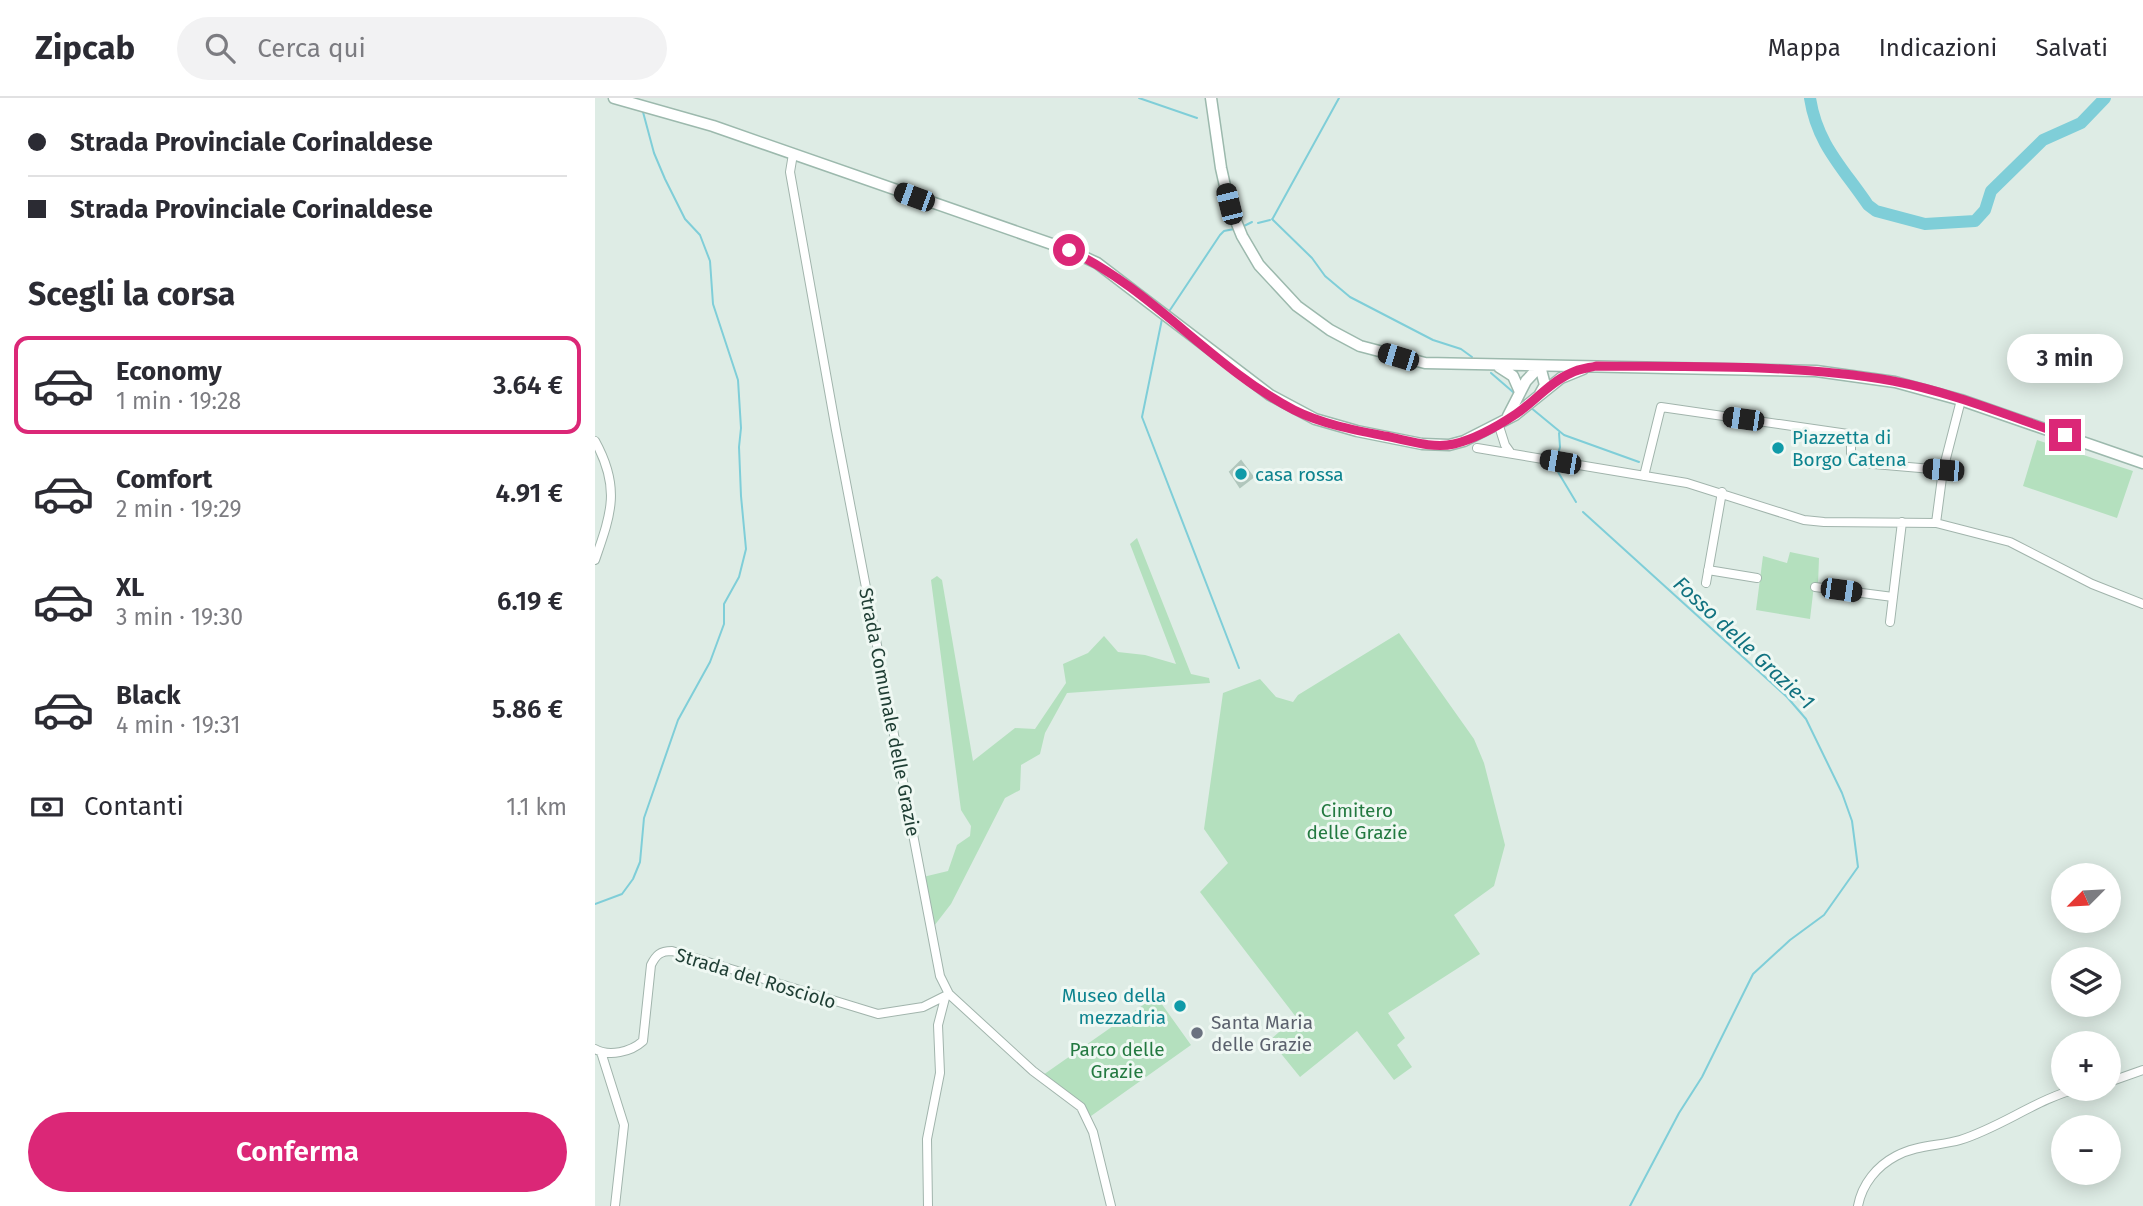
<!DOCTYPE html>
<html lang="it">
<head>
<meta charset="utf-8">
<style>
	:root { --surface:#fff; --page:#f2f2f3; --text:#2b2b33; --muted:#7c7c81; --line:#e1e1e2; --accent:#db2777 }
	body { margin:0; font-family:"Fira Sans",sans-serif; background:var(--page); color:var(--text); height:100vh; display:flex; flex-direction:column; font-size:26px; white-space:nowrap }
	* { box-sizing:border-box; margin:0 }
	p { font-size:23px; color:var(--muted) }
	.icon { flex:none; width:38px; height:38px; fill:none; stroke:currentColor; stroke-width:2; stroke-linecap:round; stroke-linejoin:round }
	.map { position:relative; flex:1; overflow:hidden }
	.sheet { display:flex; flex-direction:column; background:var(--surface); width:595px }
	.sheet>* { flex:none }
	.guide { display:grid; align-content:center; height:154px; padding:0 28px; background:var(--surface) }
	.needle { width:46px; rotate:246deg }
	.controls { position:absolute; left:1456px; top:765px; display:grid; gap:14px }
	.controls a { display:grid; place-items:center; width:70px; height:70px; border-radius:50%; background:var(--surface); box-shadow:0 4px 18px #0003; font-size:35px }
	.end { position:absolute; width:32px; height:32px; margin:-16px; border:9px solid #db2777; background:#fff; box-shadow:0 0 0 4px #fff }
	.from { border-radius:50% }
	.bubble { position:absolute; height:49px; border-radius:24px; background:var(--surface); box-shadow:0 4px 18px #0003; font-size:23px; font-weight:600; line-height:49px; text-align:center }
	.car { position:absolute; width:21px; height:42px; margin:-21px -10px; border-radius:9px; box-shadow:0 0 5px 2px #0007; background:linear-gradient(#222 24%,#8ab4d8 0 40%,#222 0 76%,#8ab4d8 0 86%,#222 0) }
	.guide b { display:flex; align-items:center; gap:24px; height:66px; font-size:26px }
	.guide b+b { border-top:2px solid var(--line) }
	.guide i { width:18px; height:18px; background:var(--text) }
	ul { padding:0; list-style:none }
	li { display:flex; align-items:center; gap:21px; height:98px; margin:0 14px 10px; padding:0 14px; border:4px solid transparent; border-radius:14px }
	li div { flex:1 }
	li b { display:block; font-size:26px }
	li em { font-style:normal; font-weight:600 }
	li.selected { border-color:var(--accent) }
	li>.icon { width:63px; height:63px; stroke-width:1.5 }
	h2 { padding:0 28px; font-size:32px; line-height:84px }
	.pay { display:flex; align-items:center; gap:18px; height:77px; padding:0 28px; font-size:26px }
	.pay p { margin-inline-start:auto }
	.primary-button { display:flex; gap:14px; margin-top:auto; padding:14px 28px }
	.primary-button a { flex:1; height:80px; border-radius:42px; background:var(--accent); color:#fff; font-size:28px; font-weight:600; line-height:80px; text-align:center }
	header { display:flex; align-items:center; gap:42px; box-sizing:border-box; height:98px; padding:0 35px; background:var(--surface); border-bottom:2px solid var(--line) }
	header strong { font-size:33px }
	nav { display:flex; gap:38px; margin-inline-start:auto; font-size:24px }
	.search { width:490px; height:63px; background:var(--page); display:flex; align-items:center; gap:18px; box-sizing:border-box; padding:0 24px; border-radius:38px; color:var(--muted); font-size:26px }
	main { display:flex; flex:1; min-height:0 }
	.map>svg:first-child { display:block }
	.green { fill:#b4e0be }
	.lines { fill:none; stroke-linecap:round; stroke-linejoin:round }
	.stream { stroke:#7fced8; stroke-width:2 }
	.river { stroke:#7fced8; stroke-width:12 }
	.building { fill:#b3c7be; stroke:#b0c6bc; stroke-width:2 }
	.street-casing { stroke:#a1b4ac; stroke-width:10 }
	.secondary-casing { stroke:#9cb9ad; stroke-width:13 }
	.street { stroke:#fff; stroke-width:8 }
	.secondary { stroke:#fff; stroke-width:10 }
	.route { stroke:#db2777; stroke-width:9 }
	.culture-dot { fill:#0f9aa8; stroke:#eff8f3; stroke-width:2.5 }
	.worship-dot { fill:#6b7280; stroke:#eff8f3; stroke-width:2.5 }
	.labels { text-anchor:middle; stroke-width:6; stroke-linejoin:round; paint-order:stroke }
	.culture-label { font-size:19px; fill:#0d838f; stroke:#eff8f3; text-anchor:start }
	.street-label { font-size:19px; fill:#1e3d33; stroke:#eff8f3 }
	.park-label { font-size:19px; fill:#237940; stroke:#eff8f3 }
	.worship-label { font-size:19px; fill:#5b616d; stroke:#eff8f3; text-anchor:start }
	.water-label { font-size:21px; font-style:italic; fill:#117280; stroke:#eff8f3 }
</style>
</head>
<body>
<header>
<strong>Zipcab</strong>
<div class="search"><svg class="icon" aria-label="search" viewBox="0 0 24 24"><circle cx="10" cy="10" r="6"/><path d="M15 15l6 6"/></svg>Cerca qui</div>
<nav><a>Mappa</a><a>Indicazioni</a><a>Salvati</a></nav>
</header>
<main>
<section class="sheet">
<div class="guide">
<b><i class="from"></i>Strada Provinciale Corinaldese</b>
<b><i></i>Strada Provinciale Corinaldese</b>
</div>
<h2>Scegli la corsa</h2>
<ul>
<li class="selected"><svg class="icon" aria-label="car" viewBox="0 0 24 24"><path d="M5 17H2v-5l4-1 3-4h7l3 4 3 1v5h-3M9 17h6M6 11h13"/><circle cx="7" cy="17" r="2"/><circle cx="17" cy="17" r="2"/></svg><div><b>Economy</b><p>1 min · 19:28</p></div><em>3.64 €</em></li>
<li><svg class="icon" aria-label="car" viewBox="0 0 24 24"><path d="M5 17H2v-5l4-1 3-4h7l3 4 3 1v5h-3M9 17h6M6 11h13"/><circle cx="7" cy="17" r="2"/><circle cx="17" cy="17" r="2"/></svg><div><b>Comfort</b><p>2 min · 19:29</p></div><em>4.91 €</em></li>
<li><svg class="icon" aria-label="car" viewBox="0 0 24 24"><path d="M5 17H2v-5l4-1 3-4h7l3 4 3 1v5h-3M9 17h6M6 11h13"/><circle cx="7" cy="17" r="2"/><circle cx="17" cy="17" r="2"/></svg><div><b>XL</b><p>3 min · 19:30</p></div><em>6.19 €</em></li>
<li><svg class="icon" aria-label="car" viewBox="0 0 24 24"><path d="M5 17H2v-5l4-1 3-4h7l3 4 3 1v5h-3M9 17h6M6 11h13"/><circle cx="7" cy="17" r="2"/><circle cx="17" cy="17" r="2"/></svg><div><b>Black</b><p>4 min · 19:31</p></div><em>5.86 €</em></li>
</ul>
<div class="pay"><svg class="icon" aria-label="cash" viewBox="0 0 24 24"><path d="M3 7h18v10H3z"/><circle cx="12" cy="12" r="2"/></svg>Contanti<p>1.1 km</p></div>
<div class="primary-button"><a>Conferma</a></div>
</section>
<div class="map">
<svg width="1548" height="1108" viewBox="0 0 1548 1108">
	<rect width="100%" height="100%" fill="#deece5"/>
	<!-- green -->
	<path class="green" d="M1442 342 1538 373 1522 420 1428 388Z
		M542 440 596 576 614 580 615 585 472 595 450 635 445 656 426 667 425 692 410 700 356 806 339 828 328 779 353 773 362 747 375 738 376 728 366 712 336 482 342 478 347 482 378 663 420 630 440 631 471 585 468 566 493 555 509 538 523 554 550 557 581 566 535 446Z
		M1195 454 1224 460 1223 487H1219L1215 521 1161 512 1168 458 1192 465Z
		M804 535 879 641 889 665 910 747 899 788 859 817 885 856 793 915 810 940 802 947 817 969 799 982 762 933 705 979 675 942 701 919 605 794 633 765 609 731 628 595 665 581 681 599 698 604 703 597Z
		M561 898 596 947 496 1018 448 977Z"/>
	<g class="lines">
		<!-- stream -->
		<path class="stream" d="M544 0 602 20
			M678 120 744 0
			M677 121 717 160 730 178 755 199 838 242 866 251 877 259
			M663 125 675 122
			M649 128 657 124
			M575 212 625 137 629 133 639 131
			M567 221 547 319 644 570
			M896 275 918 294
			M935 309 969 337 1044 364
			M962 360 965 349 964 335
			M960 369 981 404
			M988 414 1192 599 1211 621 1247 695 1257 723 1263 769 1229 817 1195 842 1158 876 1107 979 1084 1015 1035 1108
			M0 806 27 796 38 781 45 764 49 720 83 622 115 564 129 526V506L144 479 151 451 146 398 144 349 146 330 143 282 118 206 115 163 105 137 90 121 70 81 59 55 48 14"/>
		<!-- river -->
		<path class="river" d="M1215 0C1222 46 1248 70 1273 107L1281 113 1330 126 1380 123 1390 112 1396 93 1448 42 1486 25 1510 0"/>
	</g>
	<!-- building -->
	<path class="building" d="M646 363 658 379 645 389 635 374Z"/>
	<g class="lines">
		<!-- street casing -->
		<g class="street-casing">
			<path id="street" d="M198 56 195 74 241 332 345 878 354 896 438 973 486 1009 498 1034 516 1108
				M903 325 910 347 915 354
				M0 343C26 390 16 416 0 462
				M882 350 1092 385 1209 422 1229 424 1341 425 1415 444 1497 486 1548 506
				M1049 378 1066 309 1253 336 1256 338V364L1348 372 1366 302
				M1341 425 1348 372
				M1113 472 1162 480
				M1111 485 1127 394
				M1220 489 1298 499
				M1295 524 1307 424
				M0 951C14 959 36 954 48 943L56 867C61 857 65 853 77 853L283 916 328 909 354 896
				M6 954 29 1027 20 1108
				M1514 984 1548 972
				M333 1108 332 1041 345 975 343 927 350 900
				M1263 1108C1267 1086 1282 1068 1301 1058 1321 1047 1344 1048 1365 1042 1407 1029 1443 1000 1485 990"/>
		</g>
		<!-- secondary casing -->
		<g class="secondary-casing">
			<path id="secondary" d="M19 0 118 28 474 152 502 165 675 297 720 321 762 333 827 346 854 347 869 343 920 317 966 280 988 271
				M616 0 626 70 634 106 647 138 664 167 702 208 735 232 765 248 830 265 1221 273 1300 284 1366 302 1548 365
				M945 268 950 287 945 296
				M904 269 918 278 925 294
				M913 318 931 283 945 268"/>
		</g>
		<!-- street -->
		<use href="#street" class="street"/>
		<!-- secondary -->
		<use href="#secondary" class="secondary"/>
	</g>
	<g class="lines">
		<!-- route -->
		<path class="route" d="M474 152C557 191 618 270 699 312 727 326 759 332 790 338 812 342 837 351 859 346 880 341 903 328 921 316 939 304 955 284 976 275 983 271 993 270 1001 268 1100 269 1201 266 1298 283 1356 294 1414 318 1470 337"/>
	</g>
	<!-- markers -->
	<g class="culture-dot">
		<circle cx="1183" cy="350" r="7"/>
		<circle cx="646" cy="376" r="7"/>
		<circle cx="585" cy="908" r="7"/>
	</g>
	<circle class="worship-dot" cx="602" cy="935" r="7"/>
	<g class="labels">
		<!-- culture labels -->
		<g class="culture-label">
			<text x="1197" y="346">Piazzetta di<tspan x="1197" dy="22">Borgo Catena</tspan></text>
			<text x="660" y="383">casa rossa</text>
			<text x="571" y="904" text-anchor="end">Museo della<tspan x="571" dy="22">mezzadria</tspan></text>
		</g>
		<!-- street labels -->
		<g class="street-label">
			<text transform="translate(295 614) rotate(79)" y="7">Strada Comunale delle Grazie</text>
			<text transform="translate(161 880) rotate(17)" y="7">Strada del Rosciolo</text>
		</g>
		<!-- park labels -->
		<g class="park-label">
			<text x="762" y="719">Cimitero<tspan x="762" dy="22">delle Grazie</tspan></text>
			<text x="522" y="958">Parco delle<tspan x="522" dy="22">Grazie</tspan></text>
		</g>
		<!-- worship labels -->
		<g class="worship-label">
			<text x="616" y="931">Santa Maria<tspan x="616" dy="22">delle Grazie</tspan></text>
		</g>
		<!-- water labels -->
		<g class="water-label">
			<text transform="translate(1149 545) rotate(43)" y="7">Fosso delle Grazie-1</text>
		</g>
	</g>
</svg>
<div class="controls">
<a><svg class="needle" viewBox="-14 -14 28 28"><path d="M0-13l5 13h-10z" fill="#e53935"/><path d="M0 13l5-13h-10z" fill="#7c7c81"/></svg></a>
<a><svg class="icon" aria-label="layers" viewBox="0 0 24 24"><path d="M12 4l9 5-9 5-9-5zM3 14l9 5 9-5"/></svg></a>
<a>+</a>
<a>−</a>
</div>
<i class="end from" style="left:474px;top:152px"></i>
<i class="end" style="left:1470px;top:337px"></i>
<div class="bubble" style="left:1412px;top:236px;width:116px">3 min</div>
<i class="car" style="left:319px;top:99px;rotate:290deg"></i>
<i class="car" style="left:634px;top:106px;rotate:346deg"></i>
<i class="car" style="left:803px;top:259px;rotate:287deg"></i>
<i class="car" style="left:1148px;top:321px;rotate:278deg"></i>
<i class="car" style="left:965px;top:364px;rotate:280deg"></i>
<i class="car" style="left:1348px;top:372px;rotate:275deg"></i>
<i class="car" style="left:1246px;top:492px;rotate:98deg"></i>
</div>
</main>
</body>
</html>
